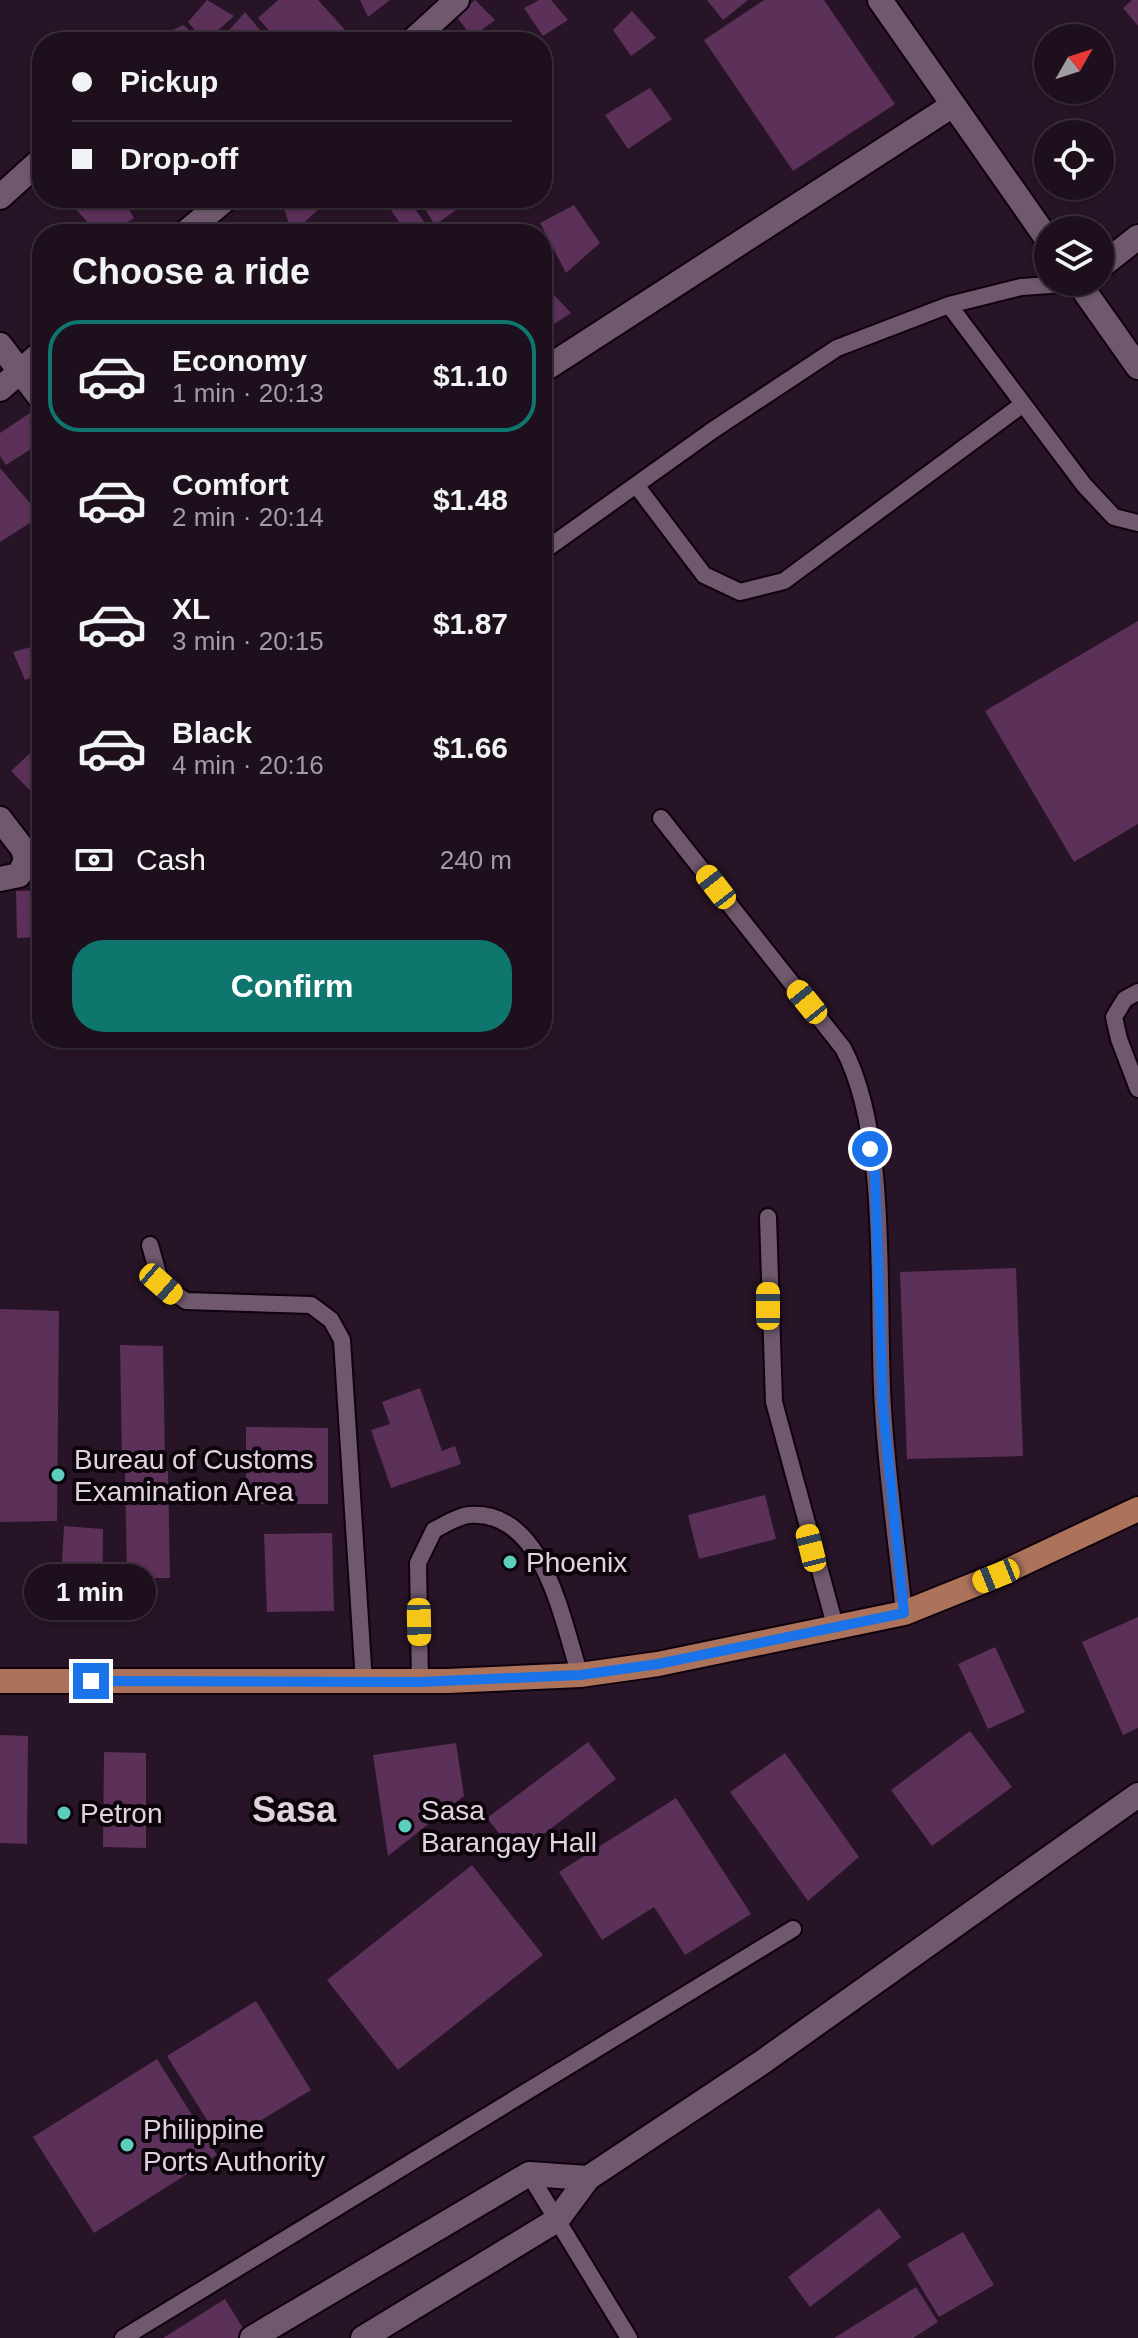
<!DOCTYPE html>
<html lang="en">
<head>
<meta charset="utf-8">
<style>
	:root { --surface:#1d0f1c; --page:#2a1d29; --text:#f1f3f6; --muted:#a09ca3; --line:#3b2f3b; --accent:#0f766e }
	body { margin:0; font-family:Arial,sans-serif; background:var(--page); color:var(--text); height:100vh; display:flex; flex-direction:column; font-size:30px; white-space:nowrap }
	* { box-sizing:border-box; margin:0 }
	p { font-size:26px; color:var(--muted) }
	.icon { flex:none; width:44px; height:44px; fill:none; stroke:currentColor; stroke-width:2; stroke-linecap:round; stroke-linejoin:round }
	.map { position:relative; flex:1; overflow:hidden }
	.drawer { position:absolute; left:32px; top:224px; width:520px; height:824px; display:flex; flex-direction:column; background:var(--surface); border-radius:32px; box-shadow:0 2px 6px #0004,0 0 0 2px var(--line) }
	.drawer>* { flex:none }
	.top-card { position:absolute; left:32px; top:32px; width:520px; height:176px; border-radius:32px; box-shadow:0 2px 6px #0004,0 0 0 2px var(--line); display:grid; align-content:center; height:176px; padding:0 40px; background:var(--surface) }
	.needle { width:52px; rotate:51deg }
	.controls { position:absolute; left:1034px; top:24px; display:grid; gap:16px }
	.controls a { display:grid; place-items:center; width:80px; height:80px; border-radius:50%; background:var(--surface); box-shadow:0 2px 6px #0004,0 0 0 2px var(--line); font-size:40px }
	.end { position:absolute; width:36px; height:36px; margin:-18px; border:10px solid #1a73e8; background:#fff; box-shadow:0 0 0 4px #fff }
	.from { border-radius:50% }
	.bubble { position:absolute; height:56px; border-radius:28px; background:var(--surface); box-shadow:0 2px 6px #0004,0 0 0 2px var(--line); font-size:26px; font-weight:600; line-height:56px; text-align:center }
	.car { position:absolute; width:24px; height:48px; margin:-24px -12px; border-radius:10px; box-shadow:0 0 6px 2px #0007; background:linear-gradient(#f5c518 24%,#345 0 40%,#f5c518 0 76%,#345 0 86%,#f5c518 0) }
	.top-card b { display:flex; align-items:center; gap:28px; height:76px; font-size:30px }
	.top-card b+b { border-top:2px solid var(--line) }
	.top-card i { width:20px; height:20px; background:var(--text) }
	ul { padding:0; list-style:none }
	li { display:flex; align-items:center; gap:24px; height:112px; margin:0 16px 12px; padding:0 24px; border:4px solid transparent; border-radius:32px }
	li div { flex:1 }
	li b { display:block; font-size:30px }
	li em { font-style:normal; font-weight:600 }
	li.active { border-color:var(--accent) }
	li>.icon { width:72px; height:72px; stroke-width:1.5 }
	h2 { padding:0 40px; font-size:36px; line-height:96px }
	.pay { display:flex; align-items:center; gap:20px; height:88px; padding:0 40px; font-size:30px }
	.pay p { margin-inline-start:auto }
	.cta { display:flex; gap:16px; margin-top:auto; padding:16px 40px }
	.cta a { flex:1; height:92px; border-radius:32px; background:var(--accent); color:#fff; font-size:32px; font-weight:600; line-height:92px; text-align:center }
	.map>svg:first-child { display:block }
	.building { fill:#5b3059 }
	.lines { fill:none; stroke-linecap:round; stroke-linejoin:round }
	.lane-casing { stroke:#0f020e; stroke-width:20 }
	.street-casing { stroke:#0f020e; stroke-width:28 }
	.secondary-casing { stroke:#0f020e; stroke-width:28 }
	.primary-casing { stroke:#0f020e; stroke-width:28 }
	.lane { stroke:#70596e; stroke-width:16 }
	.street { stroke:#70596e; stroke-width:24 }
	.secondary { stroke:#70596e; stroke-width:24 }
	.primary { stroke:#ac735a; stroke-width:24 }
	.route { stroke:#1a73e8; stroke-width:10 }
	.poi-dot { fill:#5bcebc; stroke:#0b040a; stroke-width:3 }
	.labels { text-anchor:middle; stroke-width:8; stroke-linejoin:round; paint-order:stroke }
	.poi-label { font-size:28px; fill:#e0d2de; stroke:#0b040a; text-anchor:start }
	.district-label { font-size:36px; font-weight:bold; fill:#e0d2de; stroke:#0b040a }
</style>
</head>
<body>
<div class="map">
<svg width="1138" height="2338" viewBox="0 0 1138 2338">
	<rect width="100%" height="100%" fill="#271426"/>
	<!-- building -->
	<path class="building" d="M207 0 234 16 205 42 188 22Z
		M278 0H318L356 42H279L258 18Z
		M360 0H390L368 17Z
		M475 0 495 20 472 37 456 16Z
		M539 0H551L568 20 543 36 524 8Z
		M707 0H748L723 20Z
		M764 0H824L895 104 793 171 704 40Z
		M1132 0H1138V26L1123 8Z
		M632 11 656 38 631 56 613 30Z
		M245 12 270 42H232L225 35Z
		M183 25 204 42H161L159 37Z
		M650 88 672 119 628 149 605 115Z
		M66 198H122L134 218 108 234H98Z
		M281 198H321L325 203 292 234Z
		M383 198H407L427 226 416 234H407Z
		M418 198H448L456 210 435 225Z
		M574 205 600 243 566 273 540 223Z
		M542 282 571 313 554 324 542 310Z
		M33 411 42 421V442L6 465 0 456V433Z
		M0 468 41 516 0 542Z
		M1138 621V824L1074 862 985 711Z
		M41 644 42 672 25 680 13 652Z
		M42 742V803L11 771Z
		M42 890V937L17 938 16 891Z
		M1016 1268 1023 1456 907 1459 900 1272Z
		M0 1309 59 1311 57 1521 0 1522Z
		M120 1345 163 1346 165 1460 122 1462Z
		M420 1388 442 1451 455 1446 461 1464 391 1488 371 1430 390 1424 382 1402Z
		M246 1427 328 1428V1504H246Z
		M125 1471H168L170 1578H127Z
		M765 1495 776 1539 699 1559 688 1515Z
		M64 1526 103 1529 102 1618 59 1616Z
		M332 1533 334 1611 267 1612 264 1534Z
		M1138 1617V1728L1123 1735 1082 1642Z
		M995 1647 1025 1712 988 1729 958 1664Z
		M970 1731 1012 1787 932 1846 891 1790Z
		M0 1735 28 1736 27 1844 0 1843Z
		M588 1742 616 1779 516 1855 487 1818Z
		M456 1743 464 1796 388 1856 373 1755Z
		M104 1752 146 1753V1848L103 1847Z
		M785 1753 859 1857 808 1901 730 1792Z
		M676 1798 751 1914 685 1955 654 1907 602 1940 559 1872Z
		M472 1865 543 1955 398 2070 327 1980Z
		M256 2001 311 2090 222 2144 167 2056Z
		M157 2059 217 2155 94 2233 33 2137Z
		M879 2208 901 2237 810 2307 788 2277Z
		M963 2232 994 2285 939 2317 907 2264Z
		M916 2287 938 2322 913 2338H834Z
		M225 2299 249 2338H163Z"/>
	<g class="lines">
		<!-- lane casing -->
		<g class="lane-casing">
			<path id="lane" d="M949 305 1084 485 1114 517 1138 523
				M636 485 704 575 740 592 784 581 1023 404
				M542 552 713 430 837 348 949 305 1021 287 1079 283
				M661 818 843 1048C891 1138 876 1304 883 1408 887 1476 897 1545 904 1613
				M1138 992 1125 999 1114 1017 1119 1039 1138 1089
				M768 1217 774 1402 836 1629
				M150 1245 161 1284 186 1301 311 1305 331 1320 342 1340 364 1682
				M420 1682 418 1563 434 1530C444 1525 458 1516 469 1515 544 1509 562 1621 580 1675
				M529 2174 629 2338
				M123 2338 793 1929"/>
		</g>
		<!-- street casing -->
		<g class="street-casing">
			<path id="street" d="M880 0 1048 240
				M411 42 457 0
				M0 197 42 159
				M184 234 227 198
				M1100 267 1138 237
				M1078 282 1138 367
				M0 345 42 400
				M542 371 953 105
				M0 389 42 352
				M0 819 23 849 26 860 19 875 0 879"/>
		</g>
		<!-- secondary casing -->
		<g class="secondary-casing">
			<path id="secondary" d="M252 2338 529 2174 588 2178
				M363 2338 557 2220 588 2178 761 2063 1138 1795"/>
		</g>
		<!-- primary casing -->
		<g class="primary-casing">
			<path id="primary" d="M0 1681H447L580 1675 658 1664 904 1613 996 1576 1138 1509"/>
		</g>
		<!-- lane -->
		<use href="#lane" class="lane"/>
		<!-- street -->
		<use href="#street" class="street"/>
		<!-- secondary -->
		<use href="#secondary" class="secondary"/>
		<!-- primary -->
		<use href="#primary" class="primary"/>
	</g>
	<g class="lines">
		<!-- route -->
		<path class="route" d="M91 1681 420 1682 580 1675 658 1664 904 1613 883 1408 875 1176 870 1149"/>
	</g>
	<!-- markers -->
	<g class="poi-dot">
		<circle cx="58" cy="1475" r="8"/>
		<circle cx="510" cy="1562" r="8"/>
		<circle cx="64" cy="1813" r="8"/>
		<circle cx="405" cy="1826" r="8"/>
		<circle cx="127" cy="2145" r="8"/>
	</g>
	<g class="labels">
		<!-- poi labels -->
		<g class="poi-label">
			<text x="74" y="1469">Bureau of Customs<tspan x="74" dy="32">Examination Area</tspan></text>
			<text x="526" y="1572">Phoenix</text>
			<text x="421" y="1820">Sasa<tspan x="421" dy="32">Barangay Hall</tspan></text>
			<text x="80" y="1823">Petron</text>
			<text x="143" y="2139">Philippine<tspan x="143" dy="32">Ports Authority</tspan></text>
		</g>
		<!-- district labels -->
		<g class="district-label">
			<text x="294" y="1822">Sasa</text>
		</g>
	</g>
</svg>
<div class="controls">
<a><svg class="needle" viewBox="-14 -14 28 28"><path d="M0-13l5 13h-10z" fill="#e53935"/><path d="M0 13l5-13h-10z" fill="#a09ca3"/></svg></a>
<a><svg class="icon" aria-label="locate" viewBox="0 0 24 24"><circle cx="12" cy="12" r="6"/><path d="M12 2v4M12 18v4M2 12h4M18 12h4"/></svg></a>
<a><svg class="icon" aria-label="layers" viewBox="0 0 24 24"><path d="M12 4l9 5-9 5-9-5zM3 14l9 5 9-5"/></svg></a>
</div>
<i class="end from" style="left:870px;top:1149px"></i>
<i class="end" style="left:91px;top:1681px"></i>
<div class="bubble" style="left:24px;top:1564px;width:132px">1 min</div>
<i class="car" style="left:716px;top:887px;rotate:322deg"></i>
<i class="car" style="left:807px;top:1002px;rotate:321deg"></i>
<i class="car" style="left:161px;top:1284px;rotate:131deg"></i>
<i class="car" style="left:768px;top:1306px;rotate:0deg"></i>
<i class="car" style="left:811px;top:1548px;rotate:346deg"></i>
<i class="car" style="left:996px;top:1576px;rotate:248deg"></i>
<i class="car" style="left:419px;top:1622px;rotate:179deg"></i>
<div class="top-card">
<b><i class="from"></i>Pickup</b>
<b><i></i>Drop-off</b>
</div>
<section class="drawer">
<h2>Choose a ride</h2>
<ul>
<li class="active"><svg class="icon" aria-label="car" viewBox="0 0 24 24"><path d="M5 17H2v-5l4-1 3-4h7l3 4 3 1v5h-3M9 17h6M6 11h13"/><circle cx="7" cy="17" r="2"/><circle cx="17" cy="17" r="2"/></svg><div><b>Economy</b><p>1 min · 20:13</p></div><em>$1.10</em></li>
<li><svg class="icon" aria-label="car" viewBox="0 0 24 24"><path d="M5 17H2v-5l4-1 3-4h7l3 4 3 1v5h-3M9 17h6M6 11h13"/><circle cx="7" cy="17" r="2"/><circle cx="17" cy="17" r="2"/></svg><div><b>Comfort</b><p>2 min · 20:14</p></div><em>$1.48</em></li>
<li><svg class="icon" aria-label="car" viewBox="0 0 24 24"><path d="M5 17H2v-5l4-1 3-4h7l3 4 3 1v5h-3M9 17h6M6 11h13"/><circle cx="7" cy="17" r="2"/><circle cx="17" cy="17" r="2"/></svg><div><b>XL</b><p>3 min · 20:15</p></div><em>$1.87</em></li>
<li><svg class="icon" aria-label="car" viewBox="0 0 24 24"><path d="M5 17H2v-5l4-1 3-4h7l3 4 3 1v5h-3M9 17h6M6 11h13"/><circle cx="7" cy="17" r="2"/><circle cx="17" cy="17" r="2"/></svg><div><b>Black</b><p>4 min · 20:16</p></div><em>$1.66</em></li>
</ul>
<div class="pay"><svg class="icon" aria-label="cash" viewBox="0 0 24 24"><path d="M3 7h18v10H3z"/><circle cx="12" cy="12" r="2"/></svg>Cash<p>240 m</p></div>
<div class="cta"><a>Confirm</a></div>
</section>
</div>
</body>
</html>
